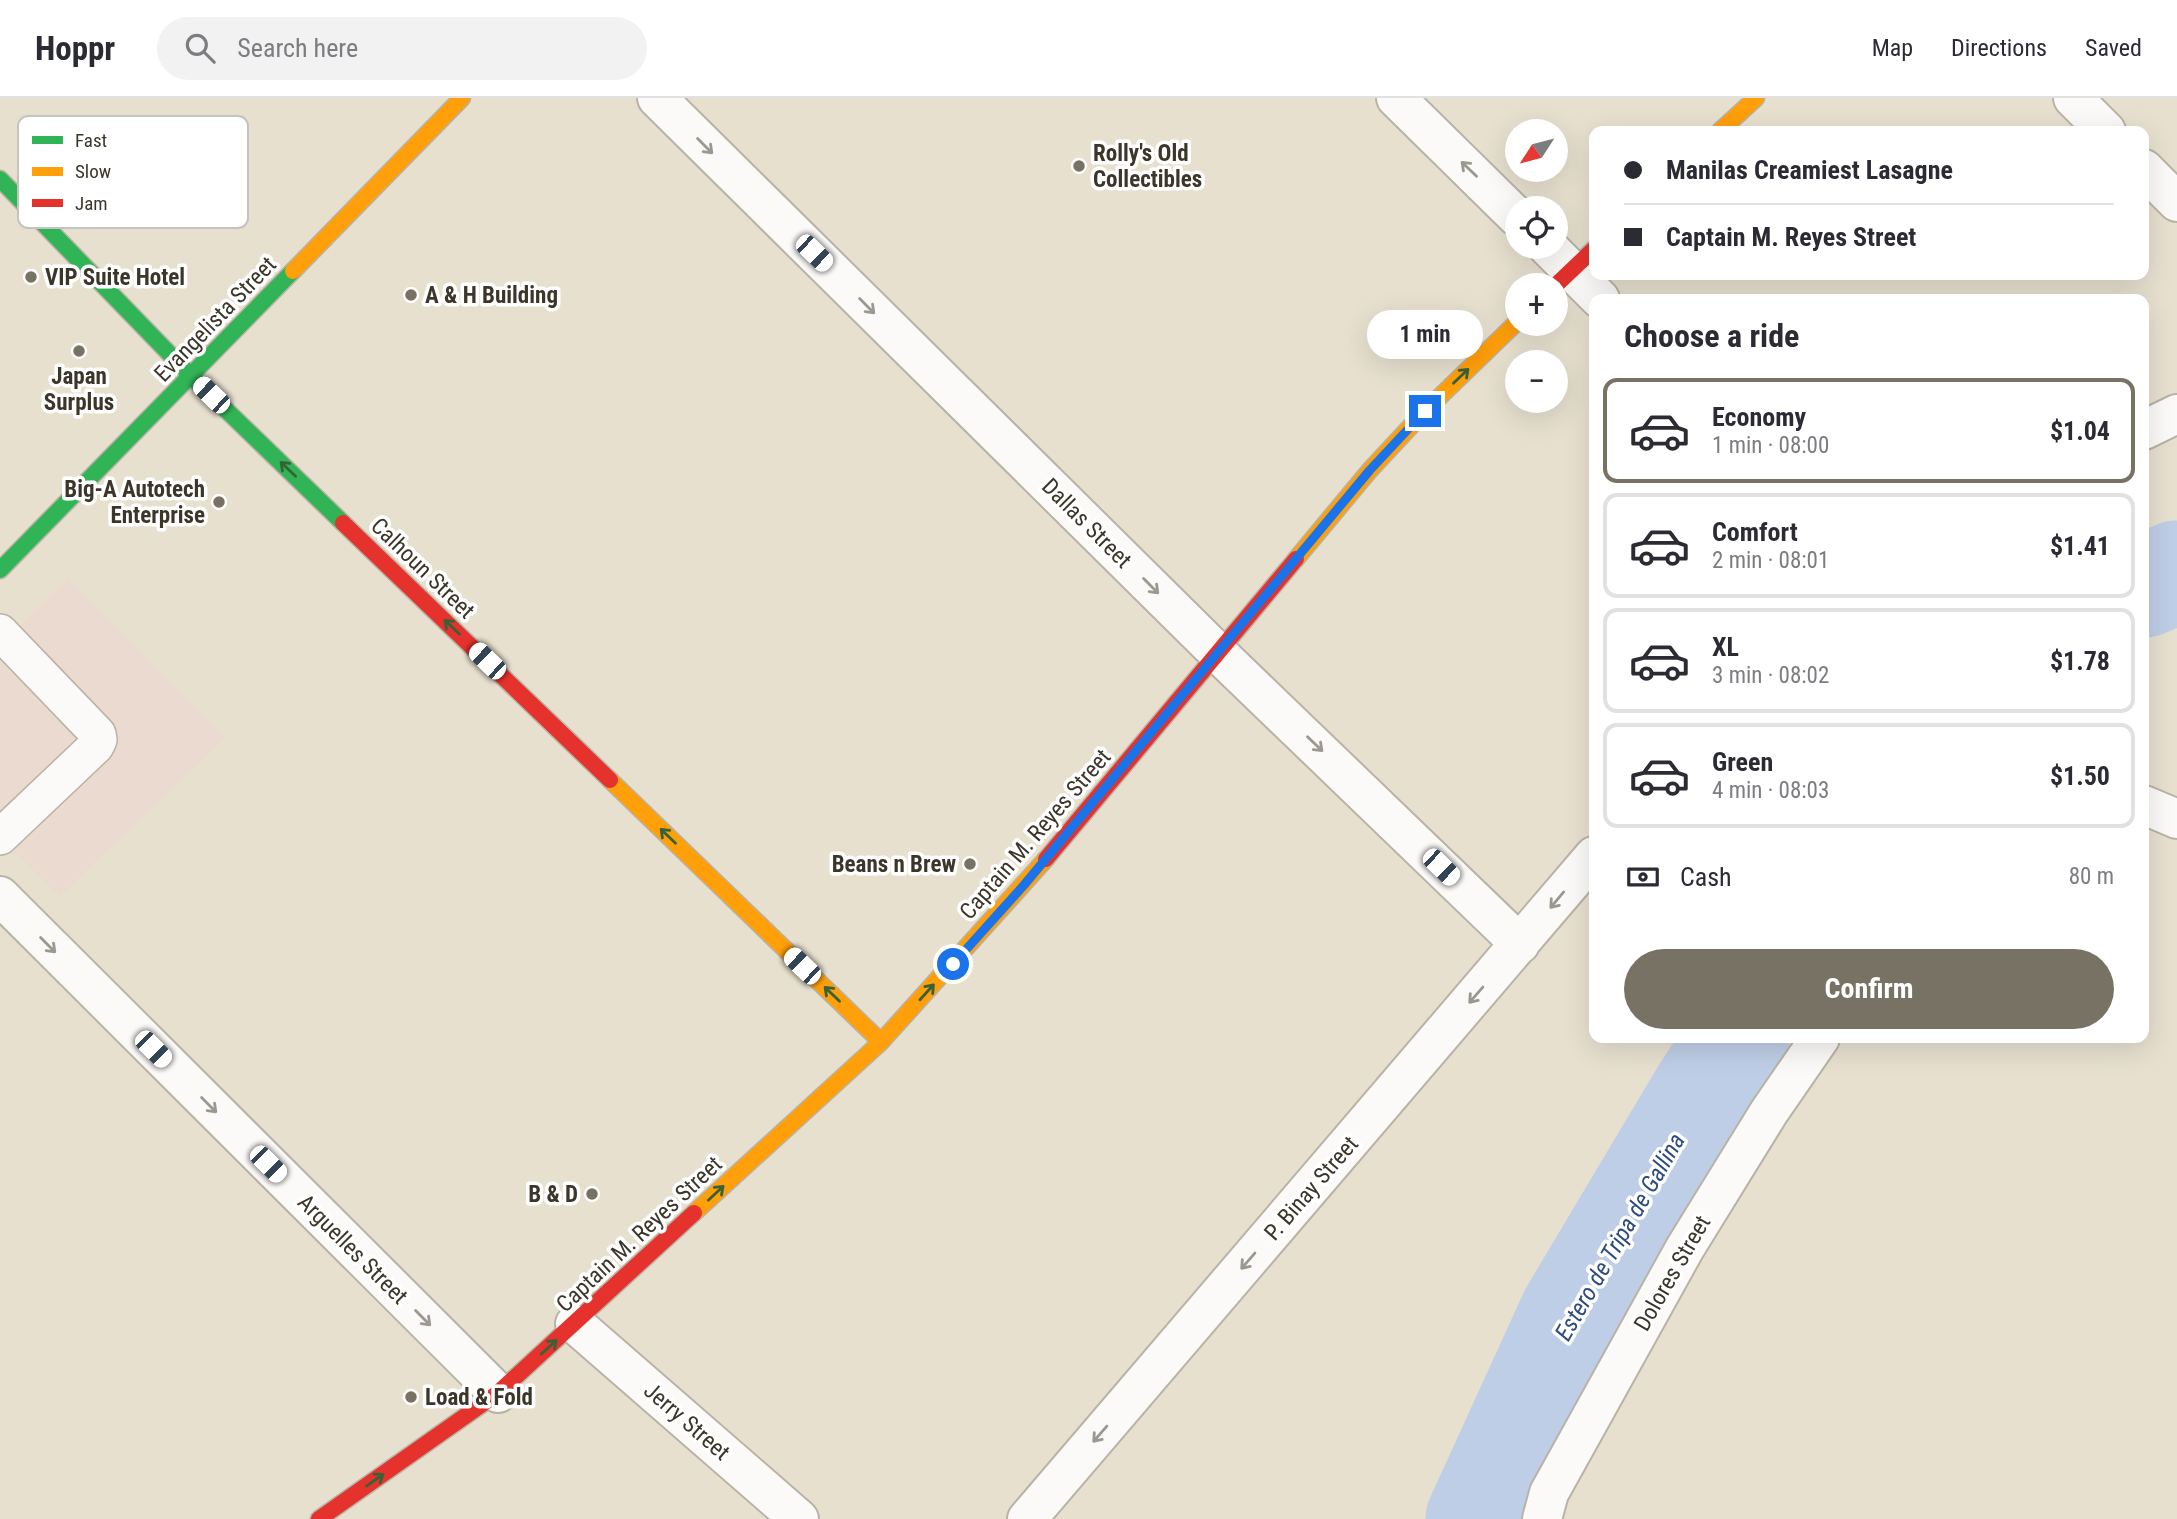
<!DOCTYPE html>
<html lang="en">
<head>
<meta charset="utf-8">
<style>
	:root { --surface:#fff; --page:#f2f2f3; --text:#2b2b33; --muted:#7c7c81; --line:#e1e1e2; --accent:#777263 }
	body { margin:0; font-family:"Roboto Condensed",sans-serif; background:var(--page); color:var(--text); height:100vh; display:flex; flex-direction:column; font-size:26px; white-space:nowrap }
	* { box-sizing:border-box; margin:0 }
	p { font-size:23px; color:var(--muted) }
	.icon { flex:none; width:38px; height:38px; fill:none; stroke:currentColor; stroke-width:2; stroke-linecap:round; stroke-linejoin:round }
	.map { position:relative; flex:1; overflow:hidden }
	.side { position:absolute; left:1589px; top:196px; width:560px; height:749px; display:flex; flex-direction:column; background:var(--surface); border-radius:14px; box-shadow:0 7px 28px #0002 }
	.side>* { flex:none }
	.top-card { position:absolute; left:1589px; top:28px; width:560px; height:154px; border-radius:14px; box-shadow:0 7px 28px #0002; display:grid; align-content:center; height:154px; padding:0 35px; background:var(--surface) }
	.needle { width:46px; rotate:234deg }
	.fabs { position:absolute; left:1505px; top:21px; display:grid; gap:14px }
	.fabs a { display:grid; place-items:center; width:63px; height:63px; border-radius:50%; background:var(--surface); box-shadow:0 7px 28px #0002; font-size:35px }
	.end { position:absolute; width:32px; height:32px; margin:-16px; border:9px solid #1a73e8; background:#fff; box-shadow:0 0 0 4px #fff }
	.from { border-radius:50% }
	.bubble { position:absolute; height:49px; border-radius:24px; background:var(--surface); box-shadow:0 7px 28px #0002; font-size:23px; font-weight:700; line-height:49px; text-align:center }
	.car { position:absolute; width:21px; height:42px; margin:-21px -10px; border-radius:9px; box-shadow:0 0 5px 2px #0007; background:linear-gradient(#fff 24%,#345 0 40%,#fff 0 76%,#345 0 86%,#fff 0) }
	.top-card b { display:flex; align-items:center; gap:24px; height:66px; font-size:26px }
	.top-card b+b { border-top:2px solid var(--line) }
	.top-card i { width:18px; height:18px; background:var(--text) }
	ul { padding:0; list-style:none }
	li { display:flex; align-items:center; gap:21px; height:105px; margin:0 14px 10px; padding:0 21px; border:4px solid var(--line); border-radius:14px }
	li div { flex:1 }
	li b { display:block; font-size:26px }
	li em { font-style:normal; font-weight:700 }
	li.on { border-color:var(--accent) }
	li>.icon { width:63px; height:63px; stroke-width:1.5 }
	h2 { padding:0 35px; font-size:32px; line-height:84px }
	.pay { display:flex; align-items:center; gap:18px; height:77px; padding:0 35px; font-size:26px }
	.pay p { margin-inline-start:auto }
	.cta { display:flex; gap:14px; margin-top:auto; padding:14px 35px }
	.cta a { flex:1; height:80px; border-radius:42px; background:var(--accent); color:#fff; font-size:28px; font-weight:700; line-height:80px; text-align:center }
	header { display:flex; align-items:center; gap:42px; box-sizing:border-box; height:98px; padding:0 35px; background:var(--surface); border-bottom:2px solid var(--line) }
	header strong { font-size:33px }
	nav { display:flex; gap:38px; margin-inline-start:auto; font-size:24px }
	.search { width:490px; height:63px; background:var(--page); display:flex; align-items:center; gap:18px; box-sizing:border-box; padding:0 24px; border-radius:38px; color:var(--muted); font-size:26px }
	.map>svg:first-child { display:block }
	.commercial { fill:#ebdad0 }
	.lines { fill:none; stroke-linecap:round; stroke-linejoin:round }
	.river { stroke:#becee6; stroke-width:103 }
	.lane-casing { stroke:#b9b3a6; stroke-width:38 }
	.street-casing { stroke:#b9b3a6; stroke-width:42 }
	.fast-casing { stroke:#b9b3a6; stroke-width:19 }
	.slow-casing { stroke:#b9b3a6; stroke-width:19 }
	.jam-casing { stroke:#b9b3a6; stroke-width:19 }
	.lane { stroke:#fbfaf8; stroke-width:35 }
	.street { stroke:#fbfaf8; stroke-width:38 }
	.fast { stroke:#30b455; stroke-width:16 }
	.slow { stroke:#ff9f0a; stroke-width:16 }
	.jam { stroke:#e5322d; stroke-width:16 }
	.oneway { stroke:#9b9890 }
	.oneway2 { stroke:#376238 }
	.route { stroke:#1a73e8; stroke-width:9 }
	.poi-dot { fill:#777263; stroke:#fff; stroke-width:2.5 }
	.labels { text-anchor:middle; stroke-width:7; stroke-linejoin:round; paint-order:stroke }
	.poi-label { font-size:23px; font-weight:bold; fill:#3b3629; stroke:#fff; text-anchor:start }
	.street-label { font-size:23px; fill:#3b3629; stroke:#fff }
	.water-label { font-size:24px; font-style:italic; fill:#2c4b80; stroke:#fff }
	.key { fill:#fff; stroke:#c4c3bf; stroke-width:2 }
	.key-label { font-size:19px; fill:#3b3629 }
</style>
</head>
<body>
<header>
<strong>Hoppr</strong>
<div class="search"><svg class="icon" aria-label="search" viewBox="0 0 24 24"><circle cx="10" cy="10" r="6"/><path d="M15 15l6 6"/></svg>Search here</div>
<nav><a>Map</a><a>Directions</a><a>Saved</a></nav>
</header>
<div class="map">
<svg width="2177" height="1421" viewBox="0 0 2177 1421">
	<rect width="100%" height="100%" fill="#e7e0cf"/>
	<!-- commercial -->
	<path class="commercial" d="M68 481 225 640 60 798 0 739V548Z"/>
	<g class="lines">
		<!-- river -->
		<path class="river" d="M2144 488 2177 474
			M1477 1421 1571 1215 1702 995 1738 940"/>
		<!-- lane casing -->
		<g class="lane-casing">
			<path id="lane" d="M0 534 98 636 99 642 96 648 0 739"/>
		</g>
		<!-- street casing -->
		<g class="street-casing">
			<path id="street" d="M657 0 1218 555 1520 846
				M1396 0 1517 119
				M2073 0 2106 33
				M2144 71 2177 104
				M1548 149 1600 201
				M2144 332 2177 316
				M2144 707 2177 721
				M0 798 498 1295
				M575 1226 799 1421
				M1027 1421 1594 758
				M1542 1421 1549 1395 1685 1150 1769 1014 1820 940"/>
		</g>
		<!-- fast casing -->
		<g class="fast-casing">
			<path id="fast" d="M0 81 191 278 343 425
				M0 472 293 173"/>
		</g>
		<!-- slow casing -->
		<g class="slow-casing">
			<path id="slow" d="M1720 33 1756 0
				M293 173 462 0
				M1296 461 1370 372 1425 313 1517 224
				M610 682 881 944
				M694 1115 881 944 1046 761"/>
		</g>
		<!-- jam casing -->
		<g class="jam-casing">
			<path id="jam" d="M1556 187 1594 151
				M343 425 610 682
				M1046 761 1296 461
				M319 1421 498 1295 694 1115"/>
		</g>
		<!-- lane -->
		<use href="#lane" class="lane"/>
		<!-- street -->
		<use href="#street" class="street"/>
		<!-- fast -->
		<use href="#fast" class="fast"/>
		<!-- slow -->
		<use href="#slow" class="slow"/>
		<!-- jam -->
		<use href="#jam" class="jam"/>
	</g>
	<!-- one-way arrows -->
	<defs><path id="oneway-shaft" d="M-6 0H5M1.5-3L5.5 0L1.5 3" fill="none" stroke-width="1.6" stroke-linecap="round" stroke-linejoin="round" transform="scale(1.75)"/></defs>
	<g class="oneway">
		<use href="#oneway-shaft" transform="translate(705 48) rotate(45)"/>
		<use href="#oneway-shaft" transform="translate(1469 71) rotate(-136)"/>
		<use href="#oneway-shaft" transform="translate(867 208) rotate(45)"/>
		<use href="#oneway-shaft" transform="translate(1151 488) rotate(45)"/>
		<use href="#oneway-shaft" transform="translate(1315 646) rotate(44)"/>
		<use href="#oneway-shaft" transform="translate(1557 802) rotate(130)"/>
		<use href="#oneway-shaft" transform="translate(48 847) rotate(45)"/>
		<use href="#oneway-shaft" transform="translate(1476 897) rotate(131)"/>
		<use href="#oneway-shaft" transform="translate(209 1007) rotate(45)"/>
		<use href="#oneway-shaft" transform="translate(1248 1163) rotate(131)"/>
		<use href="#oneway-shaft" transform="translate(423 1220) rotate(45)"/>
		<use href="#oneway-shaft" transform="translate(1100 1336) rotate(131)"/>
	</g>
	<g class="oneway2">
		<use href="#oneway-shaft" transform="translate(1461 278) rotate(-44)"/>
		<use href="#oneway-shaft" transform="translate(288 371) rotate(-136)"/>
		<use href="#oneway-shaft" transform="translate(452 529) rotate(-136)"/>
		<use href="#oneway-shaft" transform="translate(668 738) rotate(-136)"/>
		<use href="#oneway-shaft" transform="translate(927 894) rotate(-48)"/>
		<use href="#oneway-shaft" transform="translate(832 896) rotate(-136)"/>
		<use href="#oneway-shaft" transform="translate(716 1095) rotate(-43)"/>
		<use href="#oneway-shaft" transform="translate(549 1249) rotate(-42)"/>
		<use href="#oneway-shaft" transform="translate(375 1382) rotate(-35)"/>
	</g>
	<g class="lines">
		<!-- route -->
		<path class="route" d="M953 866 1024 787 1370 372 1425 313"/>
	</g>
	<!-- markers -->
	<g class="poi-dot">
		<circle cx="1079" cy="68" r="7"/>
		<circle cx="31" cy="179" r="7"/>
		<circle cx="411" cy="197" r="7"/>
		<circle cx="79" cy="253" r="7"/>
		<circle cx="219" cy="404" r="7"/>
		<circle cx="970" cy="766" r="7"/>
		<circle cx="592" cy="1096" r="7"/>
		<circle cx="411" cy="1299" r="7"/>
	</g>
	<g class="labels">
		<!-- poi labels -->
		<g class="poi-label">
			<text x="1093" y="63">Rolly's Old<tspan x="1093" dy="26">Collectibles</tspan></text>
			<text x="45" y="187">VIP Suite Hotel</text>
			<text x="425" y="205">A &amp; H Building</text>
			<text x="79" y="286" text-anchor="middle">Japan<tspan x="79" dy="26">Surplus</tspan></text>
			<text x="205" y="399" text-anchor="end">Big-A Autotech<tspan x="205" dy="26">Enterprise</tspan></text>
			<text x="956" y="774" text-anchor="end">Beans n Brew</text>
			<text x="578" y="1104" text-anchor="end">B &amp; D</text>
			<text x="425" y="1307">Load &amp; Fold</text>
		</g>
		<!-- street labels -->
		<g class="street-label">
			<text transform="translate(215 221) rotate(-46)" y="8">Evangelista Street</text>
			<text transform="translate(1087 425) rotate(45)" y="8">Dallas Street</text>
			<text transform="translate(423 470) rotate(44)" y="8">Calhoun Street</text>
			<text transform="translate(1035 736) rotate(-49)" y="8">Captain M. Reyes Street</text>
			<text transform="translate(1311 1090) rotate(-49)" y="8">P. Binay Street</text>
			<text transform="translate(639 1136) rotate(-43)" y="8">Captain M. Reyes Street</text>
			<text transform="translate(353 1151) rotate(45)" y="8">Arguelles Street</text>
			<text transform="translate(1672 1175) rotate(-60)" y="8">Dolores Street</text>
			<text transform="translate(687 1323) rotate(41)" y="8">Jerry Street</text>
		</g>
		<!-- water labels -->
		<g class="water-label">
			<text transform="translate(1620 1139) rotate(-60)" y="8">Estero de Tripa de Gallina</text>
		</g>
	</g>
	<!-- legend -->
	<rect x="18" y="18" width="230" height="112" rx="10" class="key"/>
	<rect x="32" y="38" width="31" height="8" fill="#30b455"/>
	<rect x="32" y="69" width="31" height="9" fill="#ff9f0a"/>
	<rect x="32" y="101" width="31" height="8" fill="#e5322d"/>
	<g class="key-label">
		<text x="75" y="49">Fast</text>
		<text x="75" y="80">Slow</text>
		<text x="75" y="112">Jam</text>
	</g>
</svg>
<div class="fabs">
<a><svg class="needle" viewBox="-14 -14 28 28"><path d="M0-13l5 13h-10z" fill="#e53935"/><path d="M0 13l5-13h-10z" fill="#7c7c81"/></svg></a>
<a><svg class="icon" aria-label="locate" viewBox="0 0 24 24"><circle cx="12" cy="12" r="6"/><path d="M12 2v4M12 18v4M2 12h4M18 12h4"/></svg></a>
<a>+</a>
<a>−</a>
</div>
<i class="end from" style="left:953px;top:866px"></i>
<i class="end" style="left:1425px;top:313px"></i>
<div class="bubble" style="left:1367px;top:212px;width:116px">1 min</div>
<i class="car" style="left:814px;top:155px;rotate:134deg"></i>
<i class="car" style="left:211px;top:297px;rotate:314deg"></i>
<i class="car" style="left:487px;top:563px;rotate:314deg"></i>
<i class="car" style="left:1441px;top:769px;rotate:134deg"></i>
<i class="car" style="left:802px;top:868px;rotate:314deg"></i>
<i class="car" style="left:153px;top:951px;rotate:135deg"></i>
<i class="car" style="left:268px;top:1066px;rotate:135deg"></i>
<div class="top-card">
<b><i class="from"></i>Manilas Creamiest Lasagne</b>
<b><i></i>Captain M. Reyes Street</b>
</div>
<section class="side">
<h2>Choose a ride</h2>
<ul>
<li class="on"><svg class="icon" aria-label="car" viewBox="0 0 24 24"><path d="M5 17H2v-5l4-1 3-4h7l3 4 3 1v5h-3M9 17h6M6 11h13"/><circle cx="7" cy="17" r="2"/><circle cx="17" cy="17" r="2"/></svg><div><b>Economy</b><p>1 min · 08:00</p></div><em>$1.04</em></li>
<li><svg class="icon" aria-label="car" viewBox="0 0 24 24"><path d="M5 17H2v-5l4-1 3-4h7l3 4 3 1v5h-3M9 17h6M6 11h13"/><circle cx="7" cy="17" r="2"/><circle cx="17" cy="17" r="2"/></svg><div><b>Comfort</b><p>2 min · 08:01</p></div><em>$1.41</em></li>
<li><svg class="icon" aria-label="car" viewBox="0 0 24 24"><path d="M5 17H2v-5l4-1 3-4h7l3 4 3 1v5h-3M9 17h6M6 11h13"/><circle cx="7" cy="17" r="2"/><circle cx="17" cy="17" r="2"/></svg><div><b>XL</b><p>3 min · 08:02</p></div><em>$1.78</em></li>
<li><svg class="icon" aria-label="car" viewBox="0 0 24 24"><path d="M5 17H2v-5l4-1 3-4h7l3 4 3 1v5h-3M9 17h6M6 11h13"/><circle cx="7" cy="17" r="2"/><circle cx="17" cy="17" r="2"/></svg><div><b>Green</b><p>4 min · 08:03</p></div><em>$1.50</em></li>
</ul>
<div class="pay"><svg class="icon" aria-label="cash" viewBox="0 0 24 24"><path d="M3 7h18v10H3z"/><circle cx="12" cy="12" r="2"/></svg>Cash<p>80 m</p></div>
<div class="cta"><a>Confirm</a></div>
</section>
</div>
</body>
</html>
